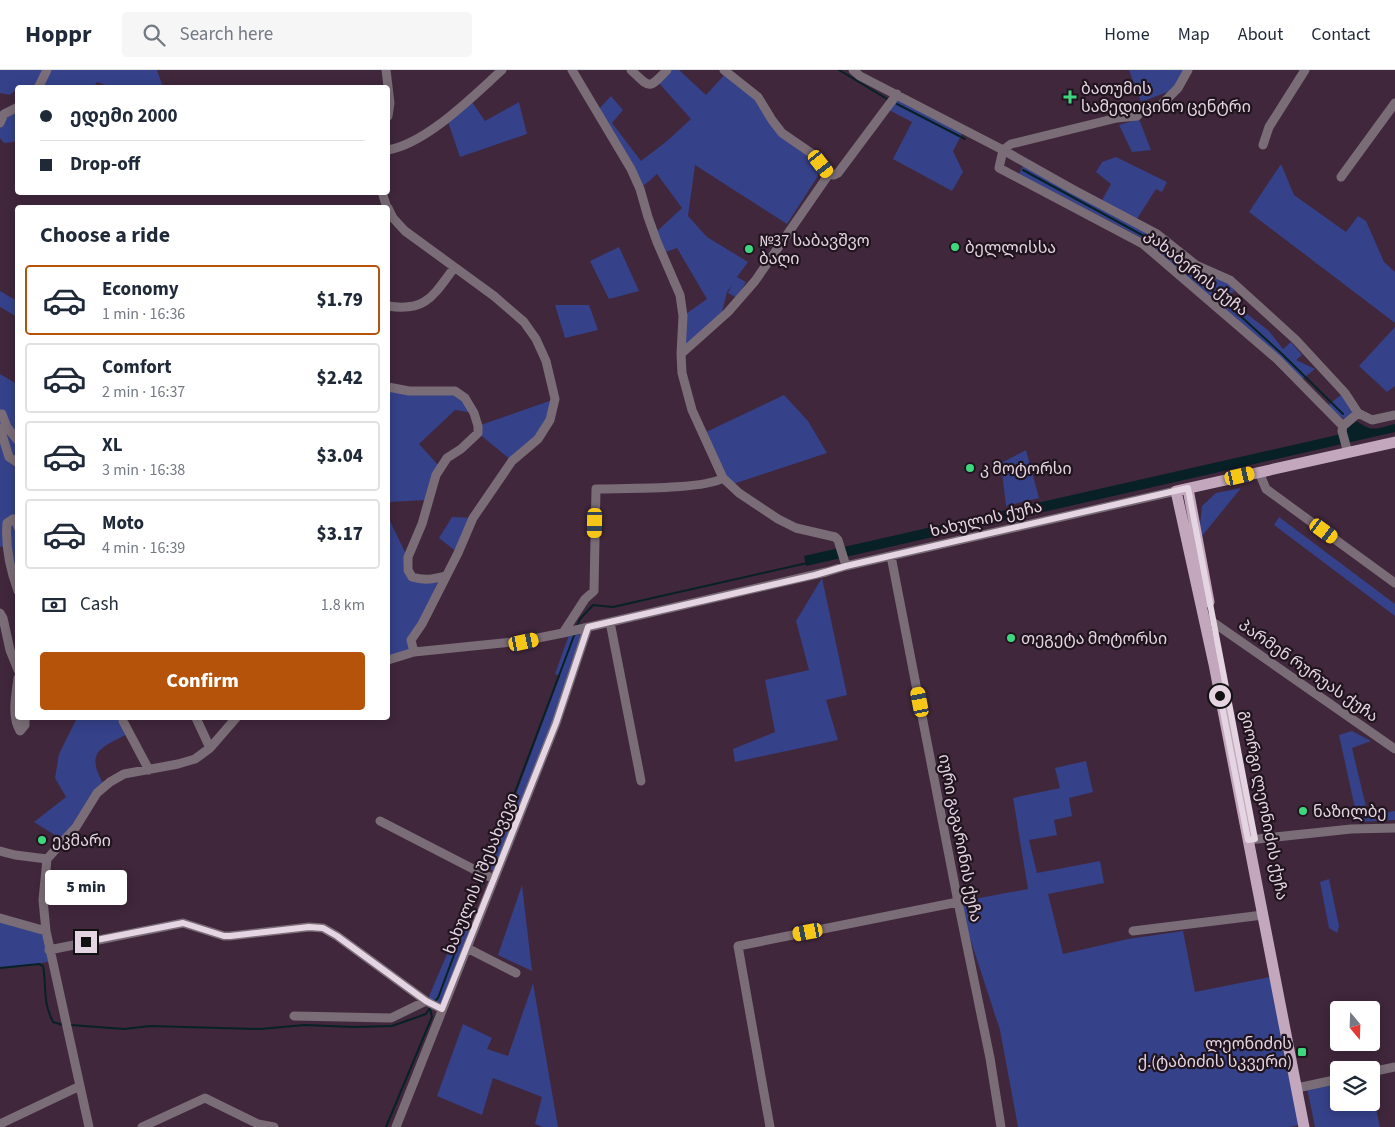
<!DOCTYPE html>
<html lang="en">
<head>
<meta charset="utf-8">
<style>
	:root { --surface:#fff; --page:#f6f6f7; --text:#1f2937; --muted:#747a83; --line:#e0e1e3; --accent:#b45309 }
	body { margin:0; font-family:"Source Sans 3","Noto Sans Georgian",sans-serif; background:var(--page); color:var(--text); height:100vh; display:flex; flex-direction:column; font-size:19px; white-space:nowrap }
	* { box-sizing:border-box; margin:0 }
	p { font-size:16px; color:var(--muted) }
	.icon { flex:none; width:28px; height:28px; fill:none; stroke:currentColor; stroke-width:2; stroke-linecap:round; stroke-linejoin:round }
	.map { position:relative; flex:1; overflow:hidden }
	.side { position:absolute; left:15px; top:135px; width:375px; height:515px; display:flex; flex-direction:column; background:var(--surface); border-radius:5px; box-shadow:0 2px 12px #0003 }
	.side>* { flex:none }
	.hud { position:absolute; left:15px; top:15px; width:375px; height:110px; border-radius:5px; box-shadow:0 2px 12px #0003; display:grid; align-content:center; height:110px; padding:0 25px; background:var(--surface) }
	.needle { width:32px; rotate:161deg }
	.tools { position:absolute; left:1330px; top:931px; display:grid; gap:10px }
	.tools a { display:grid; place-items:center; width:50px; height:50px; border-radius:5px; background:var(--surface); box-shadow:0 2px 12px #0003; font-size:25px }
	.end { position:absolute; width:22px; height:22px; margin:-11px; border:6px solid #e5d5e2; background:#111; box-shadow:0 0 0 2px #111 }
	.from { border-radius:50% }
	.bubble { position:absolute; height:35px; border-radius:5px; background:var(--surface); box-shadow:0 2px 12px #0003; font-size:16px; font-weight:800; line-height:35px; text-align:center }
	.car { position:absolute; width:15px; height:30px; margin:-15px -8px; border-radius:6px; box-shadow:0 0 4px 1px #0007; background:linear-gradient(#f5c518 24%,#345 0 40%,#f5c518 0 76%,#345 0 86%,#f5c518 0) }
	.hud b { display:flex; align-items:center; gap:18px; height:48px; font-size:19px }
	.hud b+b { border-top:1px solid var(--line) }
	.hud i { width:12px; height:12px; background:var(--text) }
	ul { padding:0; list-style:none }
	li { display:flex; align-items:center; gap:15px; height:70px; margin:0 10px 8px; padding:0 15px; border:2px solid var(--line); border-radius:5px }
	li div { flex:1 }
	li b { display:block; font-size:19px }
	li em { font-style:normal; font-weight:800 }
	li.current { border-color:var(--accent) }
	li>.icon { width:45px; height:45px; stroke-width:1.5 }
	h2 { padding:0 25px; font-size:22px; line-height:60px }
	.pay { display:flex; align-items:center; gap:12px; height:55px; padding:0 25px; font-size:19px }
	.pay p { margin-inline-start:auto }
	.button { display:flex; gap:10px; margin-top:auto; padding:10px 25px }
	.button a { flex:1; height:58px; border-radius:5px; background:var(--accent); color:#fff; font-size:20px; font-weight:800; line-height:58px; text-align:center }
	header { display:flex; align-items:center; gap:30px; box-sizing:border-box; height:70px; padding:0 25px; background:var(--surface); border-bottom:1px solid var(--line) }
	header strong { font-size:24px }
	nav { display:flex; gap:28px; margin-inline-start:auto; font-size:18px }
	.search { width:350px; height:45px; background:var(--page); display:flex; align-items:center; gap:12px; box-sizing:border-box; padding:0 18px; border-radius:5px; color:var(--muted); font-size:19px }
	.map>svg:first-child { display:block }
	.green { fill:#354189 }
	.water { fill:#072127 }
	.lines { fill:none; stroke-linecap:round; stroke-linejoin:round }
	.stream { stroke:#072127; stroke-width:2 }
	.minor { stroke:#7a6d77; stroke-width:9 }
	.major { stroke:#c3a8bd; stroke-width:11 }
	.route { stroke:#e5d5e2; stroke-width:6 }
	.poi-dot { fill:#3ed77d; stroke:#20141e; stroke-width:2 }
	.labels { text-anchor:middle; stroke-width:4.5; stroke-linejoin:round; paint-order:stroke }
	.poi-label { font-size:16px; fill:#e5d5e2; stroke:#20141e; text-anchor:start }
	.street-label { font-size:16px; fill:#e5d5e2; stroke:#20141e }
</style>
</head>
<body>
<header>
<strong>Hoppr</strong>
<div class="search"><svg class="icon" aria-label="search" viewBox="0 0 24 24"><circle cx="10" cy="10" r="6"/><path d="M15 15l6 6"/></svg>Search here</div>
<nav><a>Home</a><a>Map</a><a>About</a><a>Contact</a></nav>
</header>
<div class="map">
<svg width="1395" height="1057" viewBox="0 0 1395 1057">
	<rect width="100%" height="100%" fill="#40273c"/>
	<!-- green -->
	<path class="green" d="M0 0H157L163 17H111L97 12 94 17 18 18 10 25 0 23Z
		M667 0H679L706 25 727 2 758 27 772 50 814 85 818 106 787 154 695 95 688 146 707 167 748 192 737 207 746 212 737 228 728 223 732 215 727 222 722 242 681 284 683 246 707 229 677 178 663 183 654 164 682 138 657 104 640 119 597 41 611 26 623 40 612 53 641 91 667 71 691 49 657 11Z
		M1129 0H1188L1178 18 1141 32Z
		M897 24 964 60 953 81 963 102 952 121 893 89 912 52 887 39Z
		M470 29 485 51 519 32 527 64 460 87 447 49Z
		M17 37V69L14 72 4 73 0 68V41L4 44Z
		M1139 49 1151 80 1132 82 1119 55Z
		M1116 87 1167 112 1162 122 1156 119 1135 152 1100 134 1111 114 1096 102 1102 92Z
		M1281 94 1294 125 1346 162 1358 146 1366 151 1384 192 1395 202V253L1249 142Z
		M1023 96 1157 167 1192 197 1233 216 1234 222 1224 226 1269 261 1283 279 1291 272 1302 285 1296 290 1315 299 1301 310 1262 271 1142 168 1019 104Z
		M619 177 639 221 609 229 590 191Z
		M0 221 17 231V247L0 237Z
		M555 235H589L598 260 565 268Z
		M1395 257V316L1387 322 1359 296Z
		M0 304 17 314V523L7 475 0 477Z
		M388 317 455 321 474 343 455 340 419 374 441 398 428 430 388 432Z
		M1342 324 1353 342 1344 349 1327 336Z
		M784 325 808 351 827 383 730 415 702 364Z
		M555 329 550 350 512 391 478 363V356Z
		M1026 380 1039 428 1006 436 1001 393Z
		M1241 418 1202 466 1200 456 1202 436 1216 423Z
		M388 447 406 484 403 499 410 510 439 509 410 580 388 586Z
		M452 447 473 448 458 483 439 468Z
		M1279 447 1395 534V546L1274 455Z
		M822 508 847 625 826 630 838 670 735 692 733 679 775 662 765 610 809 600 796 551Z
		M582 564 555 654 494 801 483 796 515 727 560 606 555 604 569 565Z
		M77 648H121L129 663C104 677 84 680 103 713L61 769 34 752 66 727 55 708 59 684Z
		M1352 661 1371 671 1352 678 1368 745 1395 741V750L1358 752 1339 665Z
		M1086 691 1093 722 1069 728 1072 746 1054 750 1057 765 1029 770 1037 803 1100 791 1104 813 1048 824 1063 884 1128 869 1183 861 1195 922 1270 907 1299 1055 1289 1057H1018L1000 960 958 832 1028 819 1013 728 1060 718 1055 698Z
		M1329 809 1339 856 1337 863 1329 858 1320 812Z
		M522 815 532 901 498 885Z
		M0 848 46 861 52 891 25 896 0 898Z
		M461 851 475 858 442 939 427 931Z
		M533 913 558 1057H543L535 1054 542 1027 493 1008 482 1045 437 1026 463 954 492 968 487 979 508 986Z
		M1339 1011V1032H1371V1016L1380 1057H1315L1307 1018Z"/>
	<!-- water -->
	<path class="water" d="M1357 351C1371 363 1379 358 1395 354V362L806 496 804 486 1337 365Z"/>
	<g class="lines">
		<!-- stream -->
		<path class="stream" d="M839 0 887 29
			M897 34 965 69
			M1023 100 1153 171 1223 230 1282 284 1343 344
			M577 556 580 549 593 535 613 537 807 493
			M485 802 575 563
			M0 898 39 894 43 896C47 918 42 930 53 952L63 955
			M434 932 438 928 483 807
			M71 955 124 959 150 956 260 959 305 955 353 957 392 956 426 944 431 936
			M386 1057 432 947 430 939"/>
		<!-- minor -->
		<path class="minor" d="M386 0 390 33 388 46
			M572 0 631 99 640 119 648 147 657 172 680 225 683 246 681 284 682 303 692 340 723 408 739 423 778 449 796 458 835 467 838 470 846 496
			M631 0C650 18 648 20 667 0
			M724 0 758 27 772 50 782 63 814 85 829 104 834 105 838 103 897 24
			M853 0 860 6 1003 80 1072 119 1157 164 1196 195 1230 210 1296 270 1345 323 1358 343
			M1188 0 1178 18 1157 39 1141 42 1137 46 1117 48 1011 74 1003 80 999 98 1143 174 1277 289 1343 356
			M38 18 47 0
			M0 53 4 44 18 37
			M1263 75 1269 57 1305 0
			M388 80C427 73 472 27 502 0
			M1341 107 1395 33
			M382 122 387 138
			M388 138 393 148 405 161 494 226 524 252 536 269 546 291 555 329 550 350 538 369 512 391 473 448 458 483 422 554 411 570 414 582
			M388 236C426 242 433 226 454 198
			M681 284 728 242 755 211 829 104
			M388 317 409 321H455L465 328 474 343 478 356V363L461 379 447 388 436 405 422 454 408 487V500L412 507C425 511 433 509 445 506
			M0 344H2L7 357 18 371
			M1343 356 1358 343 1372 350 1395 345
			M1343 356 1342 361 1348 383
			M0 358 9 387 18 393
			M1259 402 1266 419 1395 513
			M18 457 17 454 13 449 7 453C5 477 10 499 18 521
			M891 486 958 832 990 988 1001 1057
			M0 543 3 548 10 580 18 600
			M1204 546 1395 679
			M610 552 641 711
			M563 563 585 529 594 521 596 419C622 418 703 420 723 408
			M388 590 414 582 523 571 563 563 826 502 846 496 1176 421
			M18 608C16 625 11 646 20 661L25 655V648
			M196 648 210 678
			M123 651 149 700
			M380 751 479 802 494 809
			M1248 770 1351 759 1395 758
			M0 781 15 785 47 789
			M0 848 46 861
			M1133 861 1263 845
			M467 878 516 903
			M49 880 183 853 224 866H230L309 857 323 858 337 866 426 931 442 939
			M294 946 391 948 426 931
			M1371 1002 1395 997
			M1297 1018 1339 1009
			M0 1054 80 1016
			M89 1057 46 861 43 830 47 789 76 757 97 723 110 712 124 704 178 694 195 689 210 678 236 648
			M142 1057 205 1028 258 1054 274 1057
			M396 1057 556 653 588 557
			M770 1057 738 876 958 832"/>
		<!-- major -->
		<path class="major" d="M1188 419 1209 532
			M1304 1057 1214 594 1176 421 1395 372"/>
	</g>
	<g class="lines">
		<!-- route -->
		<path class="route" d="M86 872 183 853 224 866H230L309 857 323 858 337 866 426 931 442 939 556 653 588 557 815 505 846 496 1188 418 1255 769 1248 770 1220 626"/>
	</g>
	<!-- markers -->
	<g class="poi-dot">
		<path d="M1067.5 19.5h5v5h5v5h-5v5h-5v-5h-5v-5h5z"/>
		<circle cx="955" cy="177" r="5"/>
		<circle cx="749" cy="179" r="5"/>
		<circle cx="970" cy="398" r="5"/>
		<circle cx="1011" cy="568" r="5"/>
		<circle cx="1303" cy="741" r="5"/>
		<circle cx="42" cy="770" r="5"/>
		<rect x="1297" y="977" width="10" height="10" rx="2.5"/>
	</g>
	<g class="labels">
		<!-- poi labels -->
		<g class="poi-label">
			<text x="1081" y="24">ბათუმის<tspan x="1081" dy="18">სამედიცინო ცენტრი</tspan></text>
			<text x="759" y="176">№37 საბავშვო<tspan x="759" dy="18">ბაღი</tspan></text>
			<text x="965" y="183">ბელლისსა</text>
			<text x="980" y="404">კ მოტორსი</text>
			<text x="1021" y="574">თეგეტა მოტორსი</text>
			<text x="1313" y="747">ნაზილბე</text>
			<text x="52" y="776">ეკმარი</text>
			<text x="1292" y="979" text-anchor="end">ლეონიძის<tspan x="1292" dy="18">ქ.(ტაბიძის სკვერი)</tspan></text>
		</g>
		<!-- street labels -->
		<g class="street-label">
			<text transform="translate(1197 202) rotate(39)" y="6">კახაბერის ქუჩა</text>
			<text transform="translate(986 448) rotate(-13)" y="6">ხახულის ქუჩა</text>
			<text transform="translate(1309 600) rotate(35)" y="6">პარმენ რურუას ქუჩა</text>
			<text transform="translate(1265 735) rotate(79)" y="6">გიორგი ლეონიძის ქუჩა</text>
			<text transform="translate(961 768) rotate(79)" y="6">იური გაგარინის ქუჩა</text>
			<text transform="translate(480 803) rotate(-68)" y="6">ხახულის II შესახვევი</text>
		</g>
	</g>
</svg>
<div class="tools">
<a><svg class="needle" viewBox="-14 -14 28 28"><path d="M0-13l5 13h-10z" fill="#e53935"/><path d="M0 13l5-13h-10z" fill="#747a83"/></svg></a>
<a><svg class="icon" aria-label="layers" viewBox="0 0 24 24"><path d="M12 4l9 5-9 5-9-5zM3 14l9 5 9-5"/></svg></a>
</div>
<i class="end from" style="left:1220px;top:626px"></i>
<i class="end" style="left:86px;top:872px"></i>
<div class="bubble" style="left:45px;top:800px;width:82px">5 min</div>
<i class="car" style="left:821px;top:94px;rotate:142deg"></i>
<i class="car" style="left:1240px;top:406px;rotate:77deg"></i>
<i class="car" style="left:595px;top:453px;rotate:181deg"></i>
<i class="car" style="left:1324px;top:461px;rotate:126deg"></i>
<i class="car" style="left:524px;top:572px;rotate:78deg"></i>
<i class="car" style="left:920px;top:632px;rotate:349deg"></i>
<i class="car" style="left:808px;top:862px;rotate:259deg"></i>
<div class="hud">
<b><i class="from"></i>ედემი 2000</b>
<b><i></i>Drop-off</b>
</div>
<section class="side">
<h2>Choose a ride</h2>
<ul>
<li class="current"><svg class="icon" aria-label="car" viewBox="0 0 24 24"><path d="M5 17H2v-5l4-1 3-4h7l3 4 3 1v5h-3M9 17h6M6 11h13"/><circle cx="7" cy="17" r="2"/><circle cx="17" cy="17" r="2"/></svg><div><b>Economy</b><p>1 min · 16:36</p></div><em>$1.79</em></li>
<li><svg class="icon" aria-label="car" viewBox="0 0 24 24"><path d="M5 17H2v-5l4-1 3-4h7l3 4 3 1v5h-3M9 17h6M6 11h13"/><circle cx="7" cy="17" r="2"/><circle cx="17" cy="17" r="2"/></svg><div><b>Comfort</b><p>2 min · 16:37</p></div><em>$2.42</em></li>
<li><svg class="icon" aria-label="car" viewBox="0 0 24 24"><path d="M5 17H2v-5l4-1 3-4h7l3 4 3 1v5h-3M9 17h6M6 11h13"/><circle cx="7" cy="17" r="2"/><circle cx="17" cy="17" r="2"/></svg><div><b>XL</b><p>3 min · 16:38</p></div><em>$3.04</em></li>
<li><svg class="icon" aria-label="car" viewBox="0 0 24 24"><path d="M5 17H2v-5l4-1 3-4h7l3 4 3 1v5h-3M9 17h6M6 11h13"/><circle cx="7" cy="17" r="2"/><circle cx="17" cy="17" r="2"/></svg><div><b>Moto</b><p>4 min · 16:39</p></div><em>$3.17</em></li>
</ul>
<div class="pay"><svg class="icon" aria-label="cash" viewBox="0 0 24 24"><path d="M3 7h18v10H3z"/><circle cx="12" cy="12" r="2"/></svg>Cash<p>1.8 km</p></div>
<div class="button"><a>Confirm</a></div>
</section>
</div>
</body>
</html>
